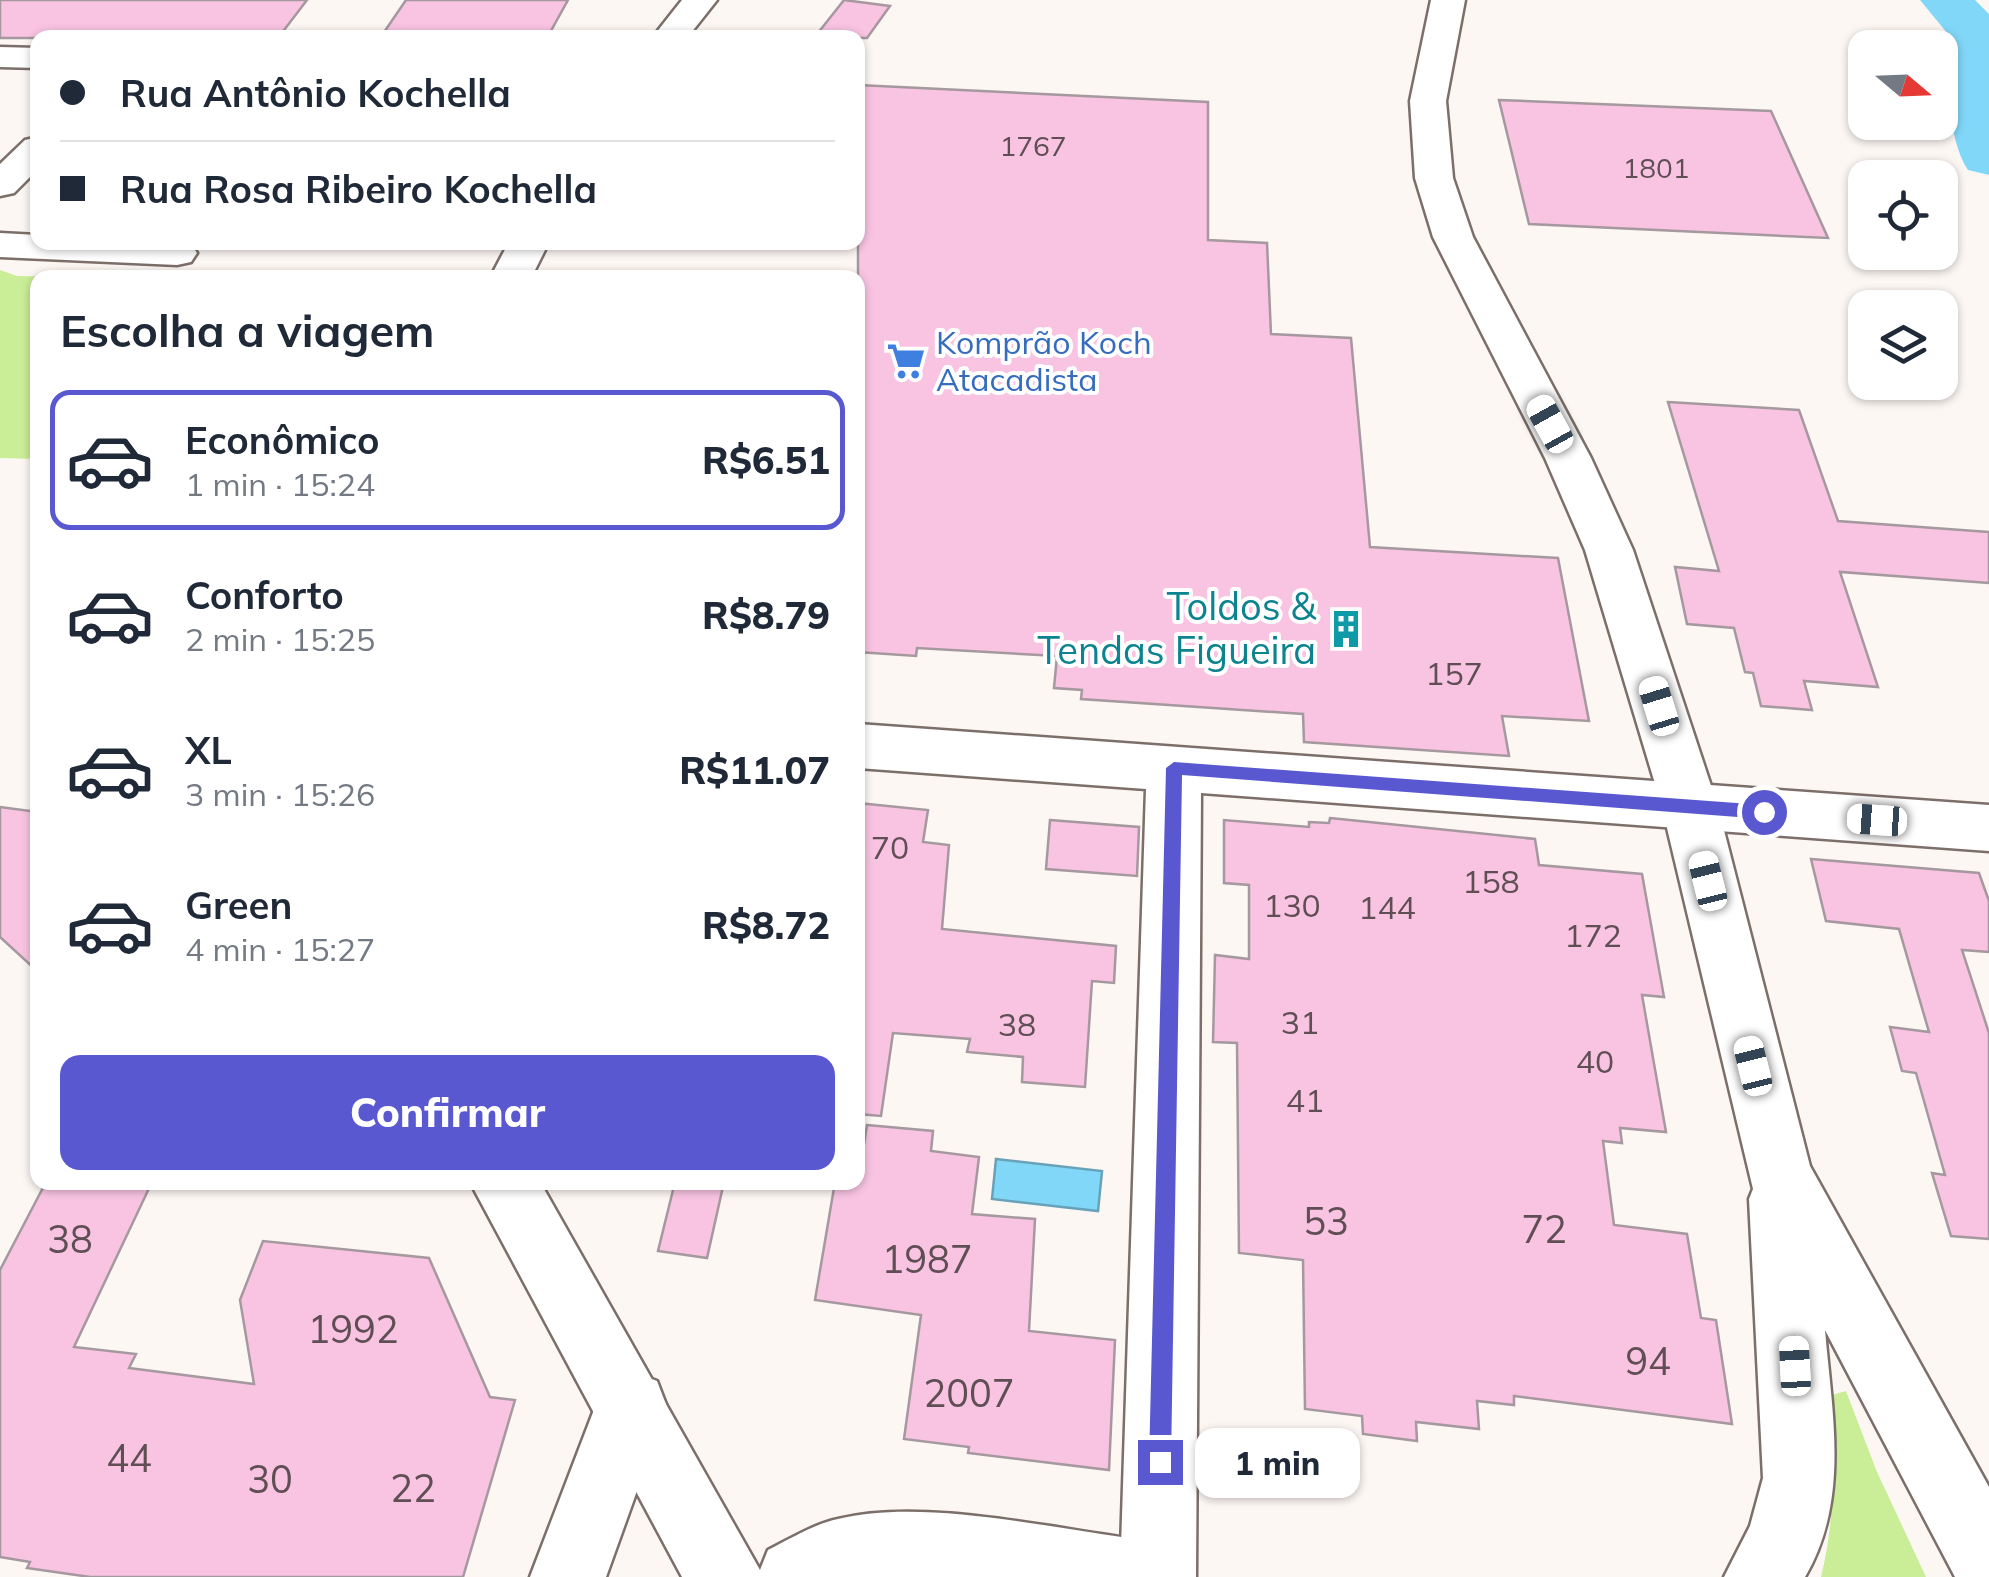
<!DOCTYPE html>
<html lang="pt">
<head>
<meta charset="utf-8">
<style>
	:root { --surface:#fff; --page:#f2f2f3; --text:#1f2937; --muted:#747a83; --line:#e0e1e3; --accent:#5958d0 }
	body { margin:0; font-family:Mulish,sans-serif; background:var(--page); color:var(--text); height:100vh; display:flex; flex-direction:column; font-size:38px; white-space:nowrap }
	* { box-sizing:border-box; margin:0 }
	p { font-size:32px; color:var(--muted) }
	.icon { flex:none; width:55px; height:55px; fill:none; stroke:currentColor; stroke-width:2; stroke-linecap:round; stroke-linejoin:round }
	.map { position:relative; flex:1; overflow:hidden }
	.side { position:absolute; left:30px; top:270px; width:835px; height:920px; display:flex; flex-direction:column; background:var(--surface); border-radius:20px; box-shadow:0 2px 8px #0004 }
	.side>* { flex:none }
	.top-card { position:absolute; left:30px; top:30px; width:835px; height:220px; border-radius:20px; box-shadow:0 2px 8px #0004; display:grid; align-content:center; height:220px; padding:0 30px; background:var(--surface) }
	.needle { width:65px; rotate:109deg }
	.controls { position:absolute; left:1848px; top:30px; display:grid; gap:20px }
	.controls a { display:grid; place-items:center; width:110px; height:110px; border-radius:20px; background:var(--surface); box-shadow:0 2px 8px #0004; font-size:50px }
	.end { position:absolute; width:45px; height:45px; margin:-22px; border:12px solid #5958d0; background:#fff; box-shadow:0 0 0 5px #fff }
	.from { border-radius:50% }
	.bubble { position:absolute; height:70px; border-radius:20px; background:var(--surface); box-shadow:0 2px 8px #0004; font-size:32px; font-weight:800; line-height:70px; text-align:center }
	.car { position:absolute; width:30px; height:60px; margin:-30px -15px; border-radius:12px; box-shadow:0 0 8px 2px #0007; background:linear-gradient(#fff 24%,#345 0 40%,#fff 0 76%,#345 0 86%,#fff 0) }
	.top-card b { display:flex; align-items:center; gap:35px; height:95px; font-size:38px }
	.top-card b+b { border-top:2px solid var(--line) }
	.top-card i { width:25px; height:25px; background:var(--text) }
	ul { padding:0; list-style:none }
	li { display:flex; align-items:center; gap:30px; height:140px; margin:0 20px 15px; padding:0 10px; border:5px solid transparent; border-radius:20px }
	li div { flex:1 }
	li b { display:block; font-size:38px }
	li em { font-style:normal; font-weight:800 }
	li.active { border-color:var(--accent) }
	li>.icon { width:90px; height:90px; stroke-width:1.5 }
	h2 { padding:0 30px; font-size:45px; line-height:120px }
	.button { display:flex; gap:20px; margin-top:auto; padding:20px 30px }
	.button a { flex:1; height:115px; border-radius:20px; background:var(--accent); color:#fff; font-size:40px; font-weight:800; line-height:115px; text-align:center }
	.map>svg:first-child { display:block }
	.green { fill:#caed97 }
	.water { fill:#81d7f8; stroke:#68a2b9; stroke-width:2.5 }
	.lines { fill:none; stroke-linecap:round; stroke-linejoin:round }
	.river { fill:#81d7f8; fill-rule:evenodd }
	.building { fill:#f9c4e2; stroke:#a5989f; stroke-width:2.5 }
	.street-casing { stroke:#7c6f69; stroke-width:5 }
	.secondary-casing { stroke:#7c6f69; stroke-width:5 }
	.street { fill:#fff; fill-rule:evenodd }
	.secondary { fill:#fff; fill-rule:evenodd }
	.route { fill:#5958d0 }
	.labels { text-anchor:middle; stroke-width:8; stroke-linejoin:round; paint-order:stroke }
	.far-number-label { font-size:28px; fill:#5f4e54 }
	.far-shop-label { font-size:32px; fill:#366cbe; stroke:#fff; text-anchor:start }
	.number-label { font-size:32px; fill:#5f4e54 }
	.culture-label { font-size:38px; fill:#0d838f; stroke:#fff; text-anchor:end }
	.near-number-label { font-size:38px; fill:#5f4e54 }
</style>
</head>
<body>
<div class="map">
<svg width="1989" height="1577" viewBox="0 0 1989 1577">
	<rect width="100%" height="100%" fill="#fdf7f4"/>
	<!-- green -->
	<path class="green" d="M0 270 17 276 83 277 38 278 37 459 0 458Z
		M1846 1391 1877 1472 1926 1577H1821C1836 1516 1834 1457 1832 1395Z"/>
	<!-- water -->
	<path class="water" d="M996 1159 1102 1171 1098 1211 992 1199Z"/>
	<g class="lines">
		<!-- river -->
		<path class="river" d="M1920 0H1975L1989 14V175L1968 170C1946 137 1948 73 1948 34Z"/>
	</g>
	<!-- building -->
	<path class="building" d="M0 0H307L278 38 199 34 196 38H0Z
		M406 0H568L547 38H380Z
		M844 0 890 6 867 38H814Z
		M858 85 1208 102V240L1267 243 1271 334 1351 338 1370 547 1558 558 1589 721 1502 716 1509 756 1304 742 1303 714 1081 699 1082 690 1054 688 1057 656 917 648 916 656 858 652Z
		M1499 100 1771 111 1828 238 1529 224Z
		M1668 402 1799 410 1838 521 1989 532V583L1840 572 1878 687 1804 681 1812 710 1761 706 1753 673 1745 672 1734 628 1687 624 1675 567 1719 571Z
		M858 803 928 810 923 842 949 845 942 929 1116 946 1114 983 1092 981 1085 1087 1022 1082 1023 1057 967 1052 970 1039 893 1033 881 1116 858 1114Z
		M0 807 38 812V972L0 937Z
		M1330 818 1535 839 1539 865 1642 874 1664 997 1642 995 1666 1132 1620 1128 1622 1143 1603 1141 1614 1225 1687 1234 1701 1318 1716 1320 1732 1424 1514 1396V1405L1477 1401 1479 1429 1416 1422 1417 1441 1363 1434 1362 1416 1305 1409 1303 1260 1239 1253 1237 1043 1213 1042 1215 955 1249 959V885L1224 883V820L1309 827V822L1329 823Z
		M1050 820 1139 827 1137 876 1046 869Z
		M1811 859 1979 873 1989 901V952L1962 950 1989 1033V1239L1951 1236 1932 1173 1945 1175 1916 1073 1902 1071 1890 1027 1929 1032 1899 929 1826 921Z
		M867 1125 933 1131 931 1151 979 1157 972 1214 1035 1219 1029 1331 1115 1340 1109 1470 968 1453 969 1447 904 1439 921 1315 815 1300 835 1182H858Z
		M46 1182H152L74 1347 136 1354 129 1368 254 1384 240 1300 263 1241 429 1258 490 1397 515 1400 463 1577H90L27 1568 30 1562 0 1557V1270Z
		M675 1182H724L707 1258 658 1251Z"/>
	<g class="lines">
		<!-- street casing -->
		<g class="street-casing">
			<path id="street" d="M0 47 38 48V68L0 67Z
				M38 137V169L14 193 0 196V164L25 140Z
				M0 233 38 235V242H183L191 244 197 253 191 262 177 265 0 257Z
				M858 724 1989 805V851L1201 793 1196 1577H1120L1146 789 858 768Z
				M631 1371 657 1381 667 1407 606 1577H530L605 1381Z"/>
		</g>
		<!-- secondary casing -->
		<g class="secondary-casing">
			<path id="secondary" d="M682 0H717L687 38H652Z
				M1431 0H1465L1446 101 1453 178 1473 237 1591 458 1633 550 1718 807 1810 1166 1989 1487V1577H1955L1825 1330C1832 1414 1850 1500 1805 1577H1724L1750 1526 1763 1478 1749 1199 1753 1189 1662 807 1585 550 1545 458 1433 237 1415 178 1410 101Z
				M509 242H549L531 278H490Z
				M470 1182H540L760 1570 768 1550C790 1539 814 1524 838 1519 922 1498 1049 1528 1136 1539L1163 1550 1174 1577H682Z"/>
		</g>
		<!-- street -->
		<use href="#street" class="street"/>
		<!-- secondary -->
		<use href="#secondary" class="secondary"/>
	</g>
	<!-- route -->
	<path class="route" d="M1174 762 1764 805 1773 812 1764 819 1182 775 1171 1462 1168 1469 1160 1472 1153 1469 1149 1462 1166 768Z"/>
	<!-- icons -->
	<defs>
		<g id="supermarket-bare" transform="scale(3)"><path d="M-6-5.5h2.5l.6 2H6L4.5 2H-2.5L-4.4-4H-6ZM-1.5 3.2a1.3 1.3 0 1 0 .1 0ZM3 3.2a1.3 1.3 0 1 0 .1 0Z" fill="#3f7fe0" stroke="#fff" stroke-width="2.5" paint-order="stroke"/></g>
		<g id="building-bare" transform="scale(3)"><path d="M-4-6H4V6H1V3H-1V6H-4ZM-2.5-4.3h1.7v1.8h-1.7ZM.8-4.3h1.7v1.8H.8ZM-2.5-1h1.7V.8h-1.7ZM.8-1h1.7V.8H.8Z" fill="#0f9aa8" stroke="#fff" stroke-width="2.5" paint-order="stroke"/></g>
	</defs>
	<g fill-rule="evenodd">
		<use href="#supermarket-bare" x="906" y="361"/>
		<use href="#building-bare" x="1346" y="629"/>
	</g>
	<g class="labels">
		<!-- far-number labels -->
		<g class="far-number-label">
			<text x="1033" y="156">1767</text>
			<text x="1656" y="178">1801</text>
		</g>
		<!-- far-shop labels -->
		<g class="far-shop-label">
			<text x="936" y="354">Komprão Koch<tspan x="936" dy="37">Atacadista</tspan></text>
		</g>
		<!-- number labels -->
		<g class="number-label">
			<text x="1454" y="685">157</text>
			<text x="890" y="859">70</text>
			<text x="1491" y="893">158</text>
			<text x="1292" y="917">130</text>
			<text x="1387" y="919">144</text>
			<text x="1593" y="947">172</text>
			<text x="1300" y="1034">31</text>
			<text x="1017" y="1036">38</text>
			<text x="1595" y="1073">40</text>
			<text x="1305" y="1112">41</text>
		</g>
		<!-- culture labels -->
		<g class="culture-label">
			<text x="1316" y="620">Toldos &amp;<tspan x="1316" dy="44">Tendas Figueira</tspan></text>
		</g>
		<!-- near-number labels -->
		<g class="near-number-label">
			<text x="1326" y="1235">53</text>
			<text x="1544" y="1243">72</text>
			<text x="70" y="1253">38</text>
			<text x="927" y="1273">1987</text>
			<text x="353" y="1343">1992</text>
			<text x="1648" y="1375">94</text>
			<text x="969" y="1407">2007</text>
			<text x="129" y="1472">44</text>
			<text x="270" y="1493">30</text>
			<text x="413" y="1502">22</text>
		</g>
	</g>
</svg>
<div class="controls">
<a><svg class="needle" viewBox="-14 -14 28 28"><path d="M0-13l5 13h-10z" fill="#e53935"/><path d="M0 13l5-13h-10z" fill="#747a83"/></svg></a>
<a><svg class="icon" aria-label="locate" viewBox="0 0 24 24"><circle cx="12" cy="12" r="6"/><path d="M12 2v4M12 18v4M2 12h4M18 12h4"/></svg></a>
<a><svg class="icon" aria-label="layers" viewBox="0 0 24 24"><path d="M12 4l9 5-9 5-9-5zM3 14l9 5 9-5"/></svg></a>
</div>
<i class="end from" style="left:1764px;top:812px"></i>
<i class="end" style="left:1160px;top:1462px"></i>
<div class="bubble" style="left:1195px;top:1428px;width:165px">1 min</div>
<i class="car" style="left:1550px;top:424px;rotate:331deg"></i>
<i class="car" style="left:1659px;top:706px;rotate:343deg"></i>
<i class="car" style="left:1877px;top:820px;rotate:274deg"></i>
<i class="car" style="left:1708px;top:881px;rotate:346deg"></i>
<i class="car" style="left:1753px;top:1066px;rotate:346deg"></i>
<i class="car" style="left:1795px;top:1366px;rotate:357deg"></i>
<div class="top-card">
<b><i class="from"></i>Rua Antônio Kochella</b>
<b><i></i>Rua Rosa Ribeiro Kochella</b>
</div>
<section class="side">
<h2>Escolha a viagem</h2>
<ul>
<li class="active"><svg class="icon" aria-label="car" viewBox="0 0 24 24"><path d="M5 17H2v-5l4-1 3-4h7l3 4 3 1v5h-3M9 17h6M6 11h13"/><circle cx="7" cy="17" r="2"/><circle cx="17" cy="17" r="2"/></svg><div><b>Econômico</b><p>1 min · 15:24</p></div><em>R$6.51</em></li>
<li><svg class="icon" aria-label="car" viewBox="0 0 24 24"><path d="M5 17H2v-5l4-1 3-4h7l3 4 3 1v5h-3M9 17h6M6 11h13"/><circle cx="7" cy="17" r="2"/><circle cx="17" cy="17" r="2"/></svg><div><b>Conforto</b><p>2 min · 15:25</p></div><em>R$8.79</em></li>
<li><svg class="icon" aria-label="car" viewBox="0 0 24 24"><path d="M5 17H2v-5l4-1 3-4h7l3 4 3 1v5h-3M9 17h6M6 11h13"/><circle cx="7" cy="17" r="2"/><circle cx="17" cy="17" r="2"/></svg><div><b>XL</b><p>3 min · 15:26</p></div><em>R$11.07</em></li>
<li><svg class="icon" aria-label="car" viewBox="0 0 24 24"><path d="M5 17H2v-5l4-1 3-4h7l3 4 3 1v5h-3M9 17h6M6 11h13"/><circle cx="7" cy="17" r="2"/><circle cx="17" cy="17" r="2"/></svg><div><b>Green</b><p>4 min · 15:27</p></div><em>R$8.72</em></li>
</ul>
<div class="button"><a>Confirmar</a></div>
</section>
</div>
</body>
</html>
